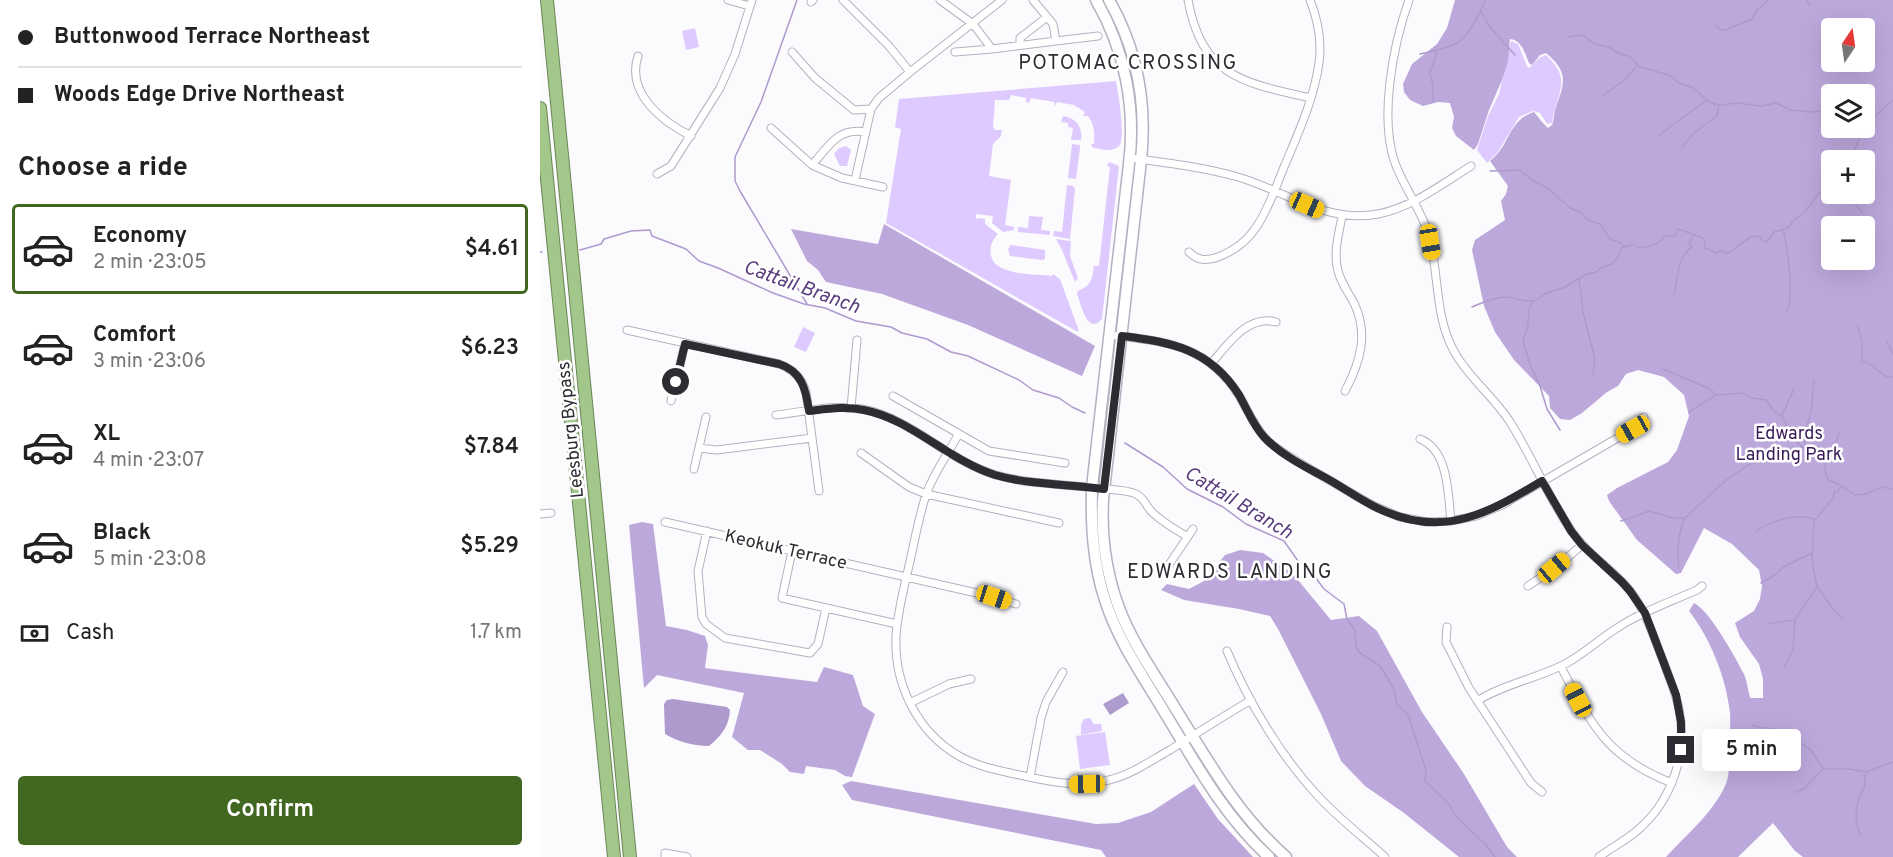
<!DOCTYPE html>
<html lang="en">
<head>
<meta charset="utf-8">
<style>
	:root { --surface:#fff; --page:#f6f6f6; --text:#222; --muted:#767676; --line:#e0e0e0; --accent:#416721 }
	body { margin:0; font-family:Overpass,sans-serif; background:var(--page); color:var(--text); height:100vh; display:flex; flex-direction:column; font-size:22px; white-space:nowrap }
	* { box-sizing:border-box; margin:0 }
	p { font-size:20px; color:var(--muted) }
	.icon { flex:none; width:33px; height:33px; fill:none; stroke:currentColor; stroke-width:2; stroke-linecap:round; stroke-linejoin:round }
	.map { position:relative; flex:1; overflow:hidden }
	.panel { display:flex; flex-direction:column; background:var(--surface); width:540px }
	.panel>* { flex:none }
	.guide { display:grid; align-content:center; height:132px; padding:0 18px; background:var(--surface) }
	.needle { width:39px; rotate:13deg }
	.buttons { position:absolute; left:1281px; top:18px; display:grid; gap:12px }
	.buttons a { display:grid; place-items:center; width:54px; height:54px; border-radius:6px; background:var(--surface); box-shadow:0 6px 24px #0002; font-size:30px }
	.end { position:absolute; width:27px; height:27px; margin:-14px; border:8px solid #2e2c32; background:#fff; box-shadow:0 0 0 3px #fff }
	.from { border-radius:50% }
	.bubble { position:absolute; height:42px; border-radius:6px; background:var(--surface); box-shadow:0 6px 24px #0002; font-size:20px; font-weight:600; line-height:42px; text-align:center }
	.car { position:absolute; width:18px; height:36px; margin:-18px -9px; border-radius:8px; box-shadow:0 0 4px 2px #0007; background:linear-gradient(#f5c518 24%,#345 0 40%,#f5c518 0 76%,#345 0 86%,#f5c518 0) }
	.guide b { display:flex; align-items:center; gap:21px; height:57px; font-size:22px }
	.guide b+b { border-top:2px solid var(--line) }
	.guide i { width:15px; height:15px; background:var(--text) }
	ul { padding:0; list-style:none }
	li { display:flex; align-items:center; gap:18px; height:90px; margin:0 12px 9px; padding:0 6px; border:3px solid transparent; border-radius:6px }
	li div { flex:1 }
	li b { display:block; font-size:22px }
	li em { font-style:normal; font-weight:600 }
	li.current { border-color:var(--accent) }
	li>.icon { width:54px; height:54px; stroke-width:1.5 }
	h2 { padding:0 18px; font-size:27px; line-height:72px }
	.pay { display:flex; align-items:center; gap:15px; height:66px; padding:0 18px; font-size:22px }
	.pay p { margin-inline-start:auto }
	.cta { display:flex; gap:12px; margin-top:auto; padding:12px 18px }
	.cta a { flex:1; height:69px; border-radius:6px; background:var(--accent); color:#fff; font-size:24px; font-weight:600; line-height:69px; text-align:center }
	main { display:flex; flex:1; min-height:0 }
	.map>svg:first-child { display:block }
	.green { fill:#decafe }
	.forest { fill:#bda8dc; fill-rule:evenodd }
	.water { fill:#ae9acd }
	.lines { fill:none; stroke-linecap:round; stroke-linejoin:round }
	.stream { stroke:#ae9acd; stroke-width:1.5 }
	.minor-casing { stroke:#b6b0c0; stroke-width:9 }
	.secondary-casing { stroke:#b6b0c0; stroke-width:13 }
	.trunk-casing { stroke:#6b8758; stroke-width:14 }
	.minor { stroke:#fff; stroke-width:7 }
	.secondary { stroke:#fff; stroke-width:10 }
	.trunk { stroke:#a3c68a; stroke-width:12 }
	.route { stroke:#2e2c32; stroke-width:8 }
	.labels { text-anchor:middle; stroke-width:5; stroke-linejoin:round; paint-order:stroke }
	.street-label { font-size:18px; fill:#2e2c32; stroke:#fff }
	.park-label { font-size:18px; fill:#381a57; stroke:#fff }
	.neighbourhood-label { font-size:20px; letter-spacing:1.5px; fill:#2e2c32; stroke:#fff }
	.water-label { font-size:20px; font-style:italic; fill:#5a3e7d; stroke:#fff }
</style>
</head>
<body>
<main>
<section class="panel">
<div class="guide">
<b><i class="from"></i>Buttonwood Terrace Northeast</b>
<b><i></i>Woods Edge Drive Northeast</b>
</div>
<h2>Choose a ride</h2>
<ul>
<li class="current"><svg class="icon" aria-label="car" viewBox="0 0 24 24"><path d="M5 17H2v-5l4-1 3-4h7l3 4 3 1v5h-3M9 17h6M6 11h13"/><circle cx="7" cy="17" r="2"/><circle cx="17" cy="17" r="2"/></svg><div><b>Economy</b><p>2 min · 23:05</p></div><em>$4.61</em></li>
<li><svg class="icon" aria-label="car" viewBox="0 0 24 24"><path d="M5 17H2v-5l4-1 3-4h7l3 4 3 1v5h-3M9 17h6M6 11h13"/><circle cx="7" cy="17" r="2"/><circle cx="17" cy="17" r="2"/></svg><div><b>Comfort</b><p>3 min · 23:06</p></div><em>$6.23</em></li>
<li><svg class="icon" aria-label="car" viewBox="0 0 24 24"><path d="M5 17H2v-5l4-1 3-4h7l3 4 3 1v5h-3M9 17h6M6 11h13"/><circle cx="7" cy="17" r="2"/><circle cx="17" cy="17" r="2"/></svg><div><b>XL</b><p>4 min · 23:07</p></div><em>$7.84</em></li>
<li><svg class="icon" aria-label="car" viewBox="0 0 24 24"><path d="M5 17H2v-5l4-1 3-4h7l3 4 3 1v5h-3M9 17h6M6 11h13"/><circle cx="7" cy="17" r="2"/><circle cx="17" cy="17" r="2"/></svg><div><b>Black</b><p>5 min · 23:08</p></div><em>$5.29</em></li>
</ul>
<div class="pay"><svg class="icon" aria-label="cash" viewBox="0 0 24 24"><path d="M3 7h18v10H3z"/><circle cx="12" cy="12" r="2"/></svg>Cash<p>1.7 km</p></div>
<div class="cta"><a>Confirm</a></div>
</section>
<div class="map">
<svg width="1353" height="857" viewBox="0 0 1353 857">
	<rect width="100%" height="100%" fill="#fbfafd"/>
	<!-- green -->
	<path class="green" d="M155 28 159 47 146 50 142 31Z
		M971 41 978 44 987 66 989 68 999 58 1006 55C1033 80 1017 92 1012 123L1007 124 1000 113 993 111 979 117 958 152 947 163 937 150 948 116 959 94Z
		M576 81C578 92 586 138 579 146 573 153 559 149 552 147L551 144H554C555 133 554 124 548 116H543L545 112 534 105 517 102 515 106 514 102 491 98 489 103 486 102V98L471 95 469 100H455L453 127 455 130H462L461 136 453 144 449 176 471 180 465 225 474 227V230L463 232 452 223 453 216 436 214V220L437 218 445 219V224L458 234C452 241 449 247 451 256 456 276 495 274 512 276L513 274 520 279 539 331H536L346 223 361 129 355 127 359 99Z
		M523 116C536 118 543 127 541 140H531L533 128 528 127V123L521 122Z
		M532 144 540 145V148L536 179 528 178Z
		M306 146 311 150 307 166H300L294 154 299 148Z
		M569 162 579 166 562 319C547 336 541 304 537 294L538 291C552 285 552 279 554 266H559L570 167 567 166Z
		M527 185 533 186 535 189 530 239 513 236 514 231 522 232Z
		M489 216 503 217 501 230 510 231V235L478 232V227L488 228Z
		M516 239 531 241 530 256 538 278 535 282 522 250Z
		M471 245 505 250V259L502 260 470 256 468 249Z
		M263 327 275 333 266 352 254 347Z
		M550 718 554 724H561L562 731 541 735V725L544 719Z
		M565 732 570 765 540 769 536 736Z"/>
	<!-- forest -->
	<path class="forest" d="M915 0H1353V857H1263L1255 851 1233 823 1198 857H1126C1146 835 1172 814 1185 786 1190 776 1189 761 1189 750 1189 738 1191 725 1190 713 1186 677 1170 638 1149 611L1154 603C1170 611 1195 657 1204 674 1207 681 1208 690 1210 698H1223V679L1219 664 1200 637 1195 623 1214 611 1220 599 1222 586 1219 570 1192 544 1164 528 1141 573 1136 574 1097 540 1069 501 1067 495 1077 488 1128 462 1137 450 1149 416 1144 395 1124 377 1098 370 1086 374 1078 386 1067 392 1042 413 1030 420 1020 419 1010 408 1009 396 974 360 955 332 944 306 932 250 935 240 965 220 961 201 966 194 968 186 950 161C971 145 967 121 994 112L1002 122 1008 128 1012 125C1014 120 1014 115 1015 110 1024 84 1030 73 1006 53L1000 55 992 65 989 63C985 54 982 40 970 39L968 61 962 80 949 110 938 144 934 150 916 136 912 128 914 117 910 103 898 102 883 106 870 100 864 92 863 84 872 64 897 44 907 28ZM1292 28H1324V62H1292ZM1292 94H1324V128H1292ZM1324 160V194H1292V160ZM1324 226V260H1292V226Z
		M344 224 555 346 542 376 428 325 342 294 286 282 278 270 267 261 251 229 338 244Z
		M102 522 113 524 126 626 147 630 165 636 168 645 165 668 277 682 284 667 313 675 323 706 335 714 312 777 305 776 295 770 266 766 264 774 250 772 242 764 220 750H208L192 737 204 693 117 675 104 688 89 525Z
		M700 550 723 553 753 574 791 620 819 616 837 631 882 712 924 774 967 847 977 857H919L864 813 825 786 801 761 781 714 738 629 730 616 699 609 644 600 621 590 627 584 649 589 664 581 685 555Z
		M311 781 556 824 578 823 611 812 654 784 678 819 713 857H566L561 850 312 800 302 785Z"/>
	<!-- water -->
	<path class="water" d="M583 693 589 703 570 715 563 704Z
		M133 699 187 707 190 710C189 726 182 735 169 746 154 746 138 742 125 734L124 704 127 700Z"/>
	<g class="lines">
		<!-- stream -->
		<path class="stream" d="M257 0 221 102 195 157V181L200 191 267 304
			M1267 0 1270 6
			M941 11 949 26 975 55
			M1175 25 1181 30H1185L1212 19 1218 9 1228 0
			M1042 35 1055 44 1069 47 1080 54 1088 56 1094 60 1098 66 1131 76 1139 83 1152 87 1168 101 1175 104 1181 105 1197 103 1221 106 1236 103 1251 110 1272 112 1279 111 1286 116 1292 113
			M1029 37 1040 35
			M880 54C892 51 906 49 917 43 927 38 942 10 945 0
			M1063 95 1085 80 1096 67
			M893 101V86L890 73 897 52
			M1324 108 1331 110
			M1324 126 1353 100
			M1118 136 1165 101
			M1142 147 1154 133 1177 116 1179 105
			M1311 160 1323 128
			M950 171 980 170 992 180 1009 189 1030 208 1042 213C1047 222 1051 221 1060 224L1070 239 1079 242 1084 246
			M1308 194 1322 213
			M1243 230C1248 246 1254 298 1247 311
			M40 250 61 244 64 239 91 231 110 230 112 236 146 249 159 261 178 268 233 293 264 304 285 308 316 321 351 327 362 333 387 339 411 352 428 356 479 380 493 390 519 398 532 407 545 413
			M0 252H2
			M1039 279 1043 312 1055 359 1053 375
			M1134 294C1137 280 1138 255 1152 247L1149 243 1153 236
			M992 303 989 309 988 325 983 341 991 367 1000 386 1007 409 1020 430
			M932 307C942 303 954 297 965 297 982 297 990 309 1006 293L1023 288 1045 275 1056 272 1061 268 1072 264 1078 257 1081 248 1093 244 1099 248C1108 247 1120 245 1124 236H1135L1138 229 1161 237 1164 239 1165 248 1177 253 1180 250 1187 253C1200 249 1203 236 1219 236L1223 241 1227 242 1234 232 1248 228 1253 221 1265 212 1278 194 1292 188
			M1318 326 1322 343V362H1327L1345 376 1353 377
			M1347 341 1353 354
			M1123 369 1170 389 1176 395 1204 393 1211 398 1226 400 1233 410 1243 417 1249 433 1262 447
			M1149 412 1176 395
			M1242 415 1254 389
			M585 443 623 467 647 489 683 507 706 524 744 541 758 561 770 570 784 589 804 604 807 619 815 630 816 647 820 653 840 666 854 689 857 704 868 715 886 770 885 781 909 804 914 814 947 846 955 857
			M1266 448 1264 437 1271 411 1274 381
			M1285 457C1294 453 1296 442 1299 433
			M1081 521 1109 511 1133 518H1145L1185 481 1208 465 1227 458 1237 450H1250L1263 447 1270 452 1276 450 1282 452 1284 457 1286 475 1289 480 1302 486 1315 495 1325 494 1342 487 1353 489
			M1216 532C1229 520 1258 513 1274 519
			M1139 568C1136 550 1138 536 1144 519
			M1221 583 1235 575 1243 567 1272 553
			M1278 588 1294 610 1303 619
			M1228 624 1253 620
			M1244 667 1253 650 1255 619 1277 587 1272 560 1274 521 1294 497V492L1298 491 1301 486
			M1212 725C1221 729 1230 727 1240 731 1249 734 1259 742 1268 748 1277 753 1276 764 1285 769H1309L1326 772 1353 762
			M1254 792 1264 789 1283 769
			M1321 836C1316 826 1315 813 1318 802 1322 790 1327 788 1324 774"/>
		<!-- minor casing -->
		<g class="minor-casing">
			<path id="minor" d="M188 0 209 6
				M303 0 349 46 370 72
				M400 0 433 24 452 49 516 41
				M493 0 513 24 516 41 558 36
				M648 0C662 77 704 83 771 98
				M869 0C853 45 839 118 855 163 865 190 883 212 890 239 899 277 895 319 915 353 929 378 954 397 970 422 993 458 1008 498 1033 533 1049 556 1074 570 1091 592 1107 613 1114 639 1124 663 1129 678 1136 693 1139 709 1148 753 1132 800 1099 829 1087 840 1072 847 1059 857
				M271 2 273 0
				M480 45V38L507 17
				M252 52 275 78 314 110 331 109
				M415 52 452 49
				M98 56C86 93 121 121 151 136
				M231 128 272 165 302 178 343 187
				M590 158C627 163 663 167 698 177 746 191 786 224 838 214 871 208 902 184 931 166
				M272 165C288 147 298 127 325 132
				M117 174 131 166 180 88 195 54 212 0
				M315 180 331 109 339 98 370 72 462 0
				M802 216C799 234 793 252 798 271 801 283 808 292 814 303 829 334 820 363 805 391
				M649 252C658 261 666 261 678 257 694 251 708 240 717 226 729 208 736 187 744 167 758 134 774 99 779 63 782 41 778 20 770 0
				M87 330 239 364C253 369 262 378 266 392L279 491
				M570 335C623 341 666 344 698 394 708 410 714 427 728 441 740 452 756 460 770 469 791 481 812 494 834 506L860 517 887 522 911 521 936 516 962 505 1093 429 1104 417
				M671 364C687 345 708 314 736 322
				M353 396 449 451 525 463
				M131 401 145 344
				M311 408 317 340
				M236 415C264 412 294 404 322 409 371 418 408 461 456 475 491 485 529 484 565 489 575 490 587 490 596 494 606 499 606 508 614 514 624 523 636 530 648 537
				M418 435C408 454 393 474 386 495 378 519 374 545 368 570 363 592 357 615 356 637 354 684 377 732 419 756 435 765 452 769 470 773 503 780 536 789 569 780 591 775 610 761 630 750 657 733 684 716 711 700
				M880 439C909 450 908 495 911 521
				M159 448 177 450 272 438
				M321 453 369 487 386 494 519 523
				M154 469 166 417
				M0 514 11 513
				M125 522 454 597 476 604
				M167 531 158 571 162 617 166 624 185 638 270 653 278 644 286 608
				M252 551 242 598 357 624
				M626 569 653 529
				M988 586 1015 568 1042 545
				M907 627 906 642 929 688 991 783 1002 792
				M687 651C708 701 740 755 777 795 798 818 823 837 845 857
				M1021 667C1051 724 1067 758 1132 783
				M937 701C964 684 995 679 1023 665 1043 655 1058 640 1077 628 1101 612 1130 602 1157 590L1162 586
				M370 703 409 684 431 679
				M490 777 501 718 506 702 523 672
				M125 857V853L147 857"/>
		</g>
		<!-- secondary casing -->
		<g class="secondary-casing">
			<path id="secondary" d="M556 0C585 50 596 107 589 164L552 487C551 526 553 563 565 600 578 641 603 676 625 713 656 764 684 816 729 857
				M569 0C597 49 607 104 601 160L563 500C561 536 567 575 579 608 593 645 617 678 637 711 670 764 698 815 746 857"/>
		</g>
		<!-- trunk casing -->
		<g class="trunk-casing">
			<path id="trunk" d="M7 0 90 857
				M0 108 74 857"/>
		</g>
		<!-- minor -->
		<use href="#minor" class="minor"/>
		<!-- secondary -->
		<use href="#secondary" class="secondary"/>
		<!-- trunk -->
		<use href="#trunk" class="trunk"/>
	</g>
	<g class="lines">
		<!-- route -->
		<path class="route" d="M136 382 145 344 239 364C262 371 266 390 269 411 287 409 305 406 324 410 371 419 408 460 455 475 490 485 528 484 564 489L582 336C631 342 670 349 699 395 707 409 713 425 724 437 743 457 770 469 793 482 810 492 826 504 844 511 906 538 950 512 1002 481L1031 531 1042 545 1082 582 1090 591 1105 613 1136 695 1141 722V750"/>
	</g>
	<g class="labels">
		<!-- street labels -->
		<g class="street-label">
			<text transform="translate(30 430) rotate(-96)" y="6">Leesburg Bypass</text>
			<text transform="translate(246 549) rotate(13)" y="6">Keokuk Terrace</text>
		</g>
		<!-- park labels -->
		<g class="park-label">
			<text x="1249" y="439">Edwards<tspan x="1249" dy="21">Landing Park</tspan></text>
		</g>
		<!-- neighbourhood labels -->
		<g class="neighbourhood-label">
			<text x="588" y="69">POTOMAC CROSSING</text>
			<text x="690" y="578">EDWARDS LANDING</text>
		</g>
		<!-- water labels -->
		<g class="water-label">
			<text transform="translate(262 286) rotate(20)" y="7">Cattail Branch</text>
			<text transform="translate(699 502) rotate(31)" y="7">Cattail Branch</text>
		</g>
	</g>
</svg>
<div class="buttons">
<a><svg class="needle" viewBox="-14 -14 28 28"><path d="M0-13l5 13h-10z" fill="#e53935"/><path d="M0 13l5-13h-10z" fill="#767676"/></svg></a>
<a><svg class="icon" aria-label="layers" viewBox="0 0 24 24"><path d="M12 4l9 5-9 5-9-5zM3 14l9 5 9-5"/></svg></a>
<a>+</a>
<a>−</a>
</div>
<i class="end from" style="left:136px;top:382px"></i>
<i class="end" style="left:1141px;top:750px"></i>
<div class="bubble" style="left:1162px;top:729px;width:99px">5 min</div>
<i class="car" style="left:767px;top:205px;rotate:114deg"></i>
<i class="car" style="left:890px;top:242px;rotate:171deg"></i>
<i class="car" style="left:1093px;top:429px;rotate:241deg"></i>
<i class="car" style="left:1014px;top:568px;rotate:50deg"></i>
<i class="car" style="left:454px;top:597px;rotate:108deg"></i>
<i class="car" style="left:1038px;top:700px;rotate:332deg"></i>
<i class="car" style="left:547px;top:784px;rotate:269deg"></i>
</div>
</main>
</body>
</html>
